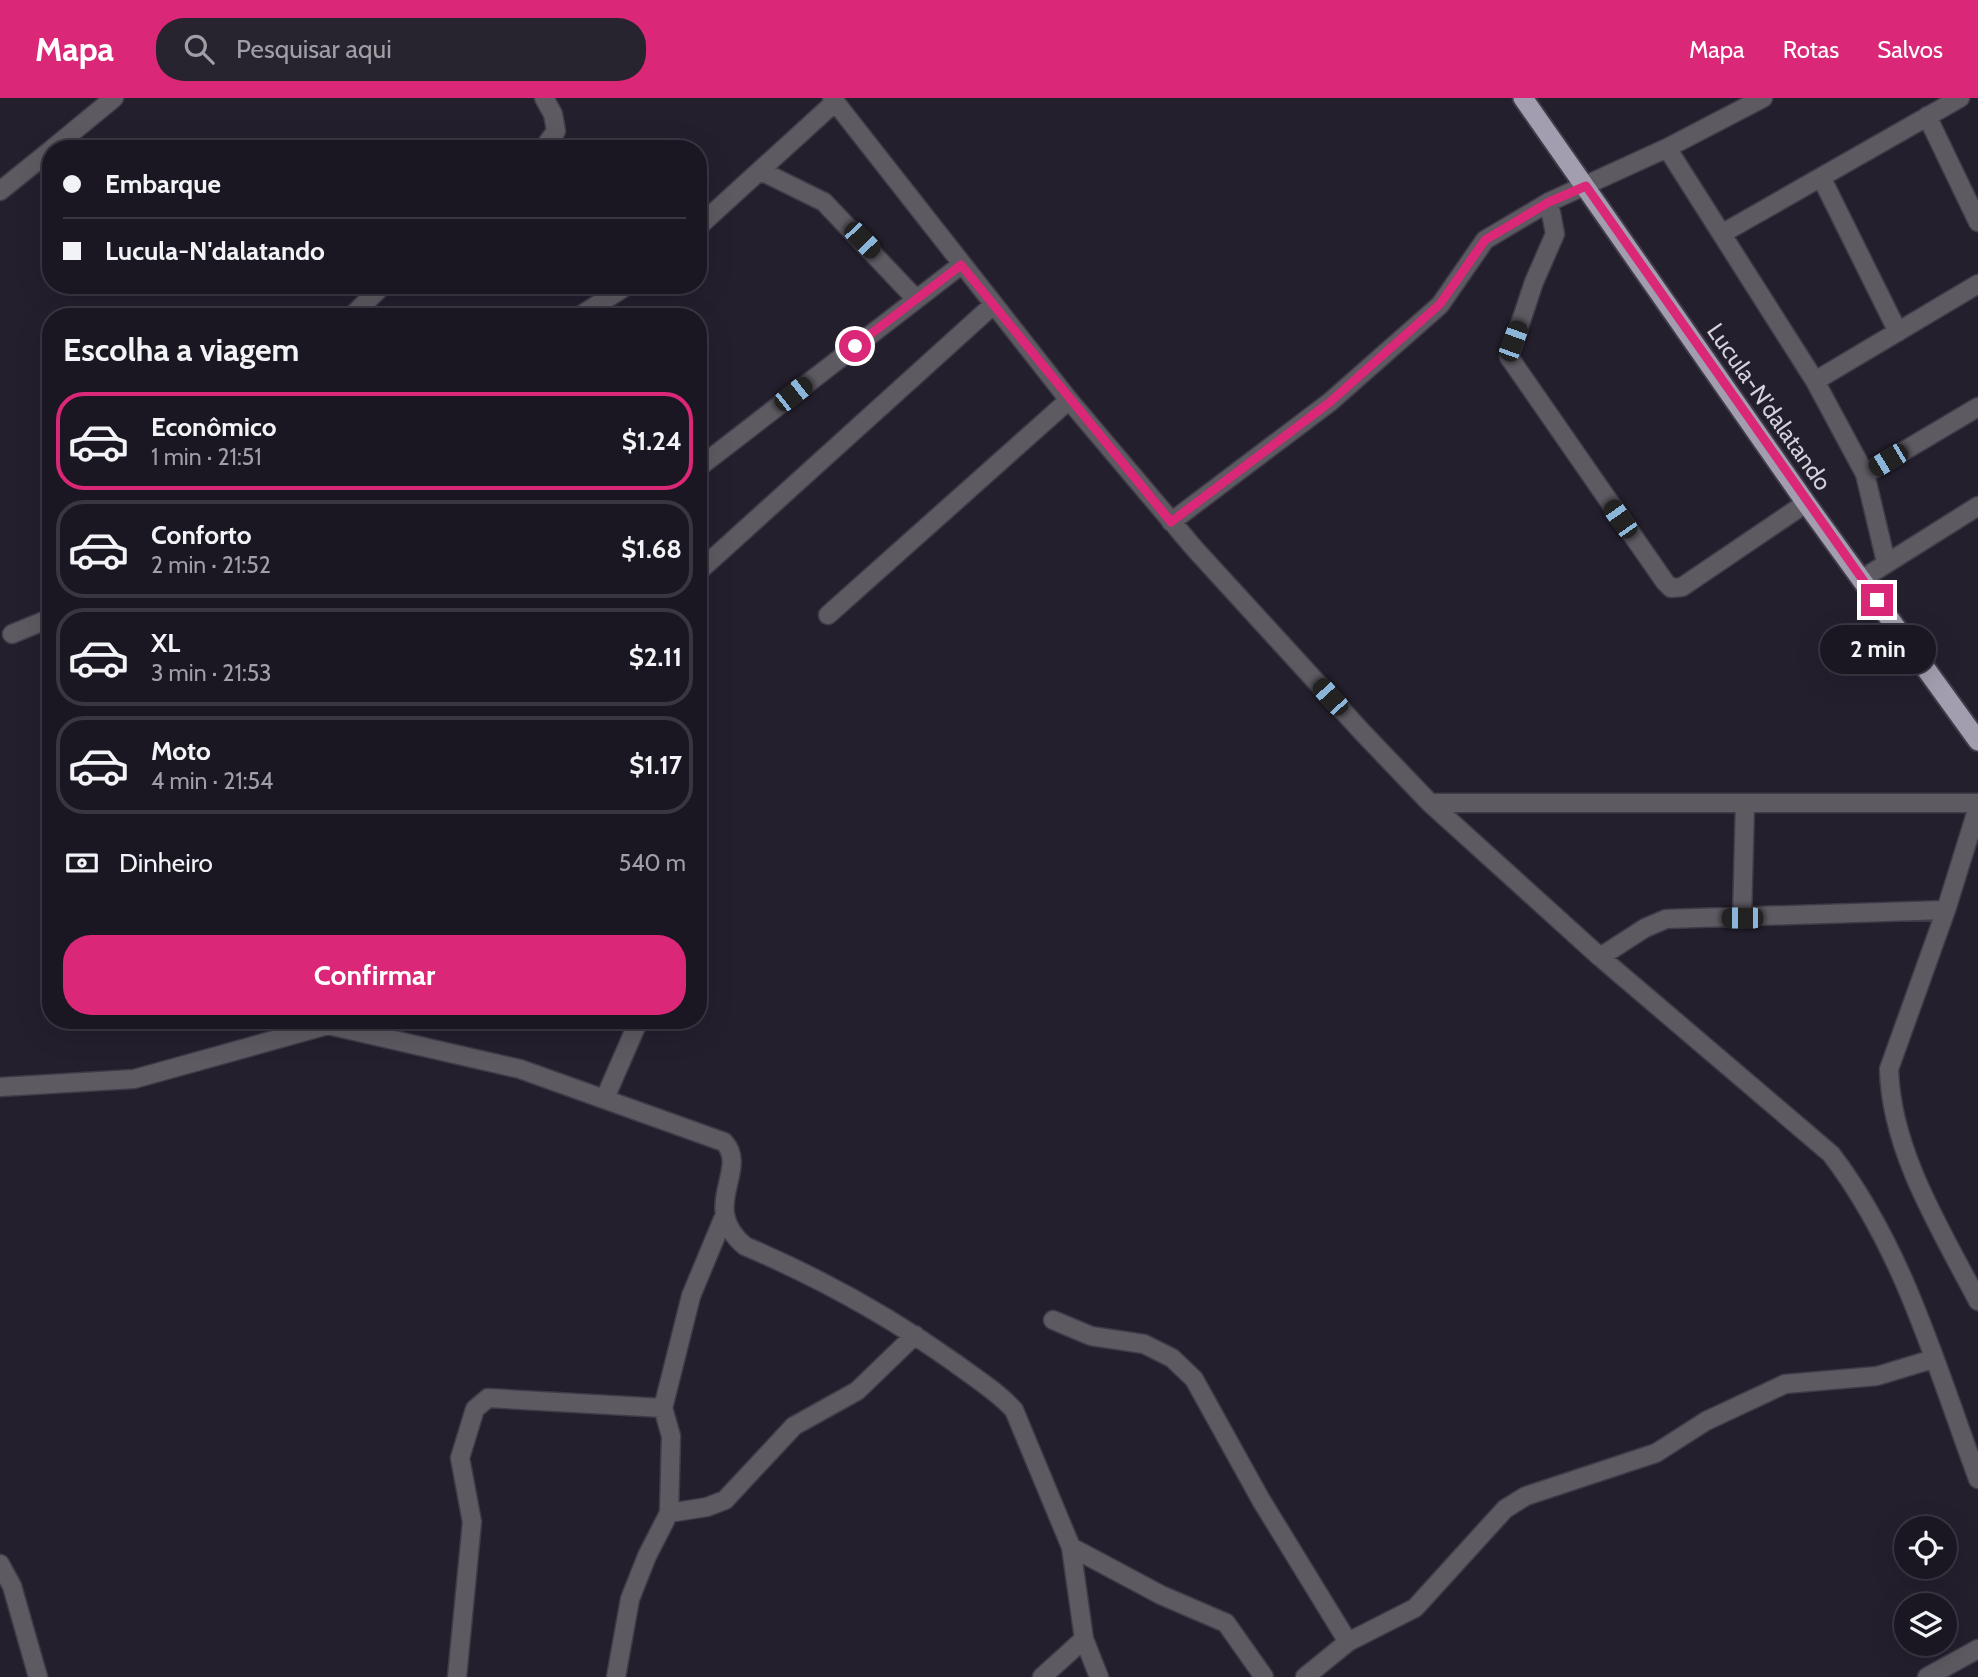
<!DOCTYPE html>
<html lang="pt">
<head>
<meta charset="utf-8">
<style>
	:root { --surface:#1b1722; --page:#28242f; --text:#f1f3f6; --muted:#a09fa5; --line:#393640; --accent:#db2777 }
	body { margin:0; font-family:Cabin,sans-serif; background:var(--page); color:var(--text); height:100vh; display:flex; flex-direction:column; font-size:26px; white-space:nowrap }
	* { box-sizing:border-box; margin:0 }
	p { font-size:23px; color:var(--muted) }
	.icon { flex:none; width:38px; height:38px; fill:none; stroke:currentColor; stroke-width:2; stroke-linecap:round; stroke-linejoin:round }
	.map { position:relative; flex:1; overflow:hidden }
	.sheet { position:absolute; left:42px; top:210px; width:665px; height:721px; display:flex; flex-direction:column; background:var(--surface); border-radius:28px; box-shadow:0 7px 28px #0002,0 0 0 2px var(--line) }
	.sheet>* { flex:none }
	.guide { position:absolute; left:42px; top:42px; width:665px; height:154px; border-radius:28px; box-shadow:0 7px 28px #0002,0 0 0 2px var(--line); display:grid; align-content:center; height:154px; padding:0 21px; background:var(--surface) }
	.tools { position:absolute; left:1894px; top:1418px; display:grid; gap:14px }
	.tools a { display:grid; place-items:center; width:63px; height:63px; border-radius:50%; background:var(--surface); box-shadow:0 7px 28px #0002,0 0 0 2px var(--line); font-size:35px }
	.end { position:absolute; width:32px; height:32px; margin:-16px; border:9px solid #db2777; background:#fff; box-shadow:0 0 0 4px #fff }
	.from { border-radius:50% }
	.bubble { position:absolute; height:49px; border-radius:24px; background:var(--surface); box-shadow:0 7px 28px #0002,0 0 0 2px var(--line); font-size:23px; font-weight:700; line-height:49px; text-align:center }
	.car { position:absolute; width:21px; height:42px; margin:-21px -10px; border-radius:9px; box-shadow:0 0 5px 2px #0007; background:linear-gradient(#222 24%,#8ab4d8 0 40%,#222 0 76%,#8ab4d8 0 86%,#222 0) }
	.guide b { display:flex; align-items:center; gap:24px; height:66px; font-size:26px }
	.guide b+b { border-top:2px solid var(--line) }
	.guide i { width:18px; height:18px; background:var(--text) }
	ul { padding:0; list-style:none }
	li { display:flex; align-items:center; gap:21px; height:98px; margin:0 14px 10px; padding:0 7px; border:4px solid var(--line); border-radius:28px }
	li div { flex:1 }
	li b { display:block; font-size:26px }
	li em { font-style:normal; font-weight:700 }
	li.selected { border-color:var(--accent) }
	li>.icon { width:63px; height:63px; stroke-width:1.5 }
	h2 { padding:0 21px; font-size:32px; line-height:84px }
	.pay { display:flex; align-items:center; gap:18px; height:77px; padding:0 21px; font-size:26px }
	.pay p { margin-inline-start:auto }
	.button { display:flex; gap:14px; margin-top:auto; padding:14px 21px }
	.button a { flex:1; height:80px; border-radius:28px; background:var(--accent); color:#fff; font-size:28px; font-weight:700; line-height:80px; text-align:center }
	header { display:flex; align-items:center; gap:42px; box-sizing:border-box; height:98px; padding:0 35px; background:var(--accent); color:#fff }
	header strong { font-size:33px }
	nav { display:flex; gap:38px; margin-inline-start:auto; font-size:24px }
	.search { width:490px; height:63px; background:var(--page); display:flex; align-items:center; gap:18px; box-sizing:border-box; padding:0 24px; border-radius:28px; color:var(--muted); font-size:26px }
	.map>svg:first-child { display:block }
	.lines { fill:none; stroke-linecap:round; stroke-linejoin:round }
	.minor-casing { stroke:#403b49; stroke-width:21 }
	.trunk-casing { stroke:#403b49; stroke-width:23 }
	.minor { stroke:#5d5a62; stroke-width:18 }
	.trunk { stroke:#a29eaf; stroke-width:19 }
	.route { stroke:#db2777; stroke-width:9 }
	.labels { text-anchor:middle; stroke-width:6; stroke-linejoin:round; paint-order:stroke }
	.street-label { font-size:24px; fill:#d3d1da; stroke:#241f2d }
</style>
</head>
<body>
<header>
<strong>Mapa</strong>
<div class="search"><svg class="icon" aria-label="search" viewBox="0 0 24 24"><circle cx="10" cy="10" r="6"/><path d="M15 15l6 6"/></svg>Pesquisar aqui</div>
<nav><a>Mapa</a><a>Rotas</a><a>Salvos</a></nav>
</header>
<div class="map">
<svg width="1978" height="1579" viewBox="0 0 1978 1579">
	<rect width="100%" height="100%" fill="#241f2d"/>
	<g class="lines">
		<!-- minor casing -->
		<g class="minor-casing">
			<path id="minor" d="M832 0 1069 302 1194 450 1364 636 1430 705 1600 859 1831 1056C1904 1151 1937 1271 1978 1381
				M1927 18 1978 124
				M1667 50 1815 283 1865 376 1886 464
				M52 51 114 0
				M543 51 556 33 553 16 544 0
				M761 73 824 104 916 201
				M1821 79 1898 234
				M0 93 51 52
				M1549 104 1555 136 1534 184 1509 259 1665 484 1671 490 1682 489 1806 405
				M698 129 835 4
				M1723 135 1960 0
				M351 219 383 187
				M578 219 628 187
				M1815 283 1978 186
				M698 370 961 167
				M1865 376 1978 309
				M1171 424 1330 304 1440 207 1485 142 1549 104 1667 50 1763 0
				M698 474 993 207
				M1862 481 1978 408
				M828 517 1069 302
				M12 536 51 520
				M1430 705H1978
				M1978 709 1946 812 1889 971C1891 1053 1941 1132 1978 1203
				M1742 820 1745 705
				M1600 859 1645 830 1666 821 1946 812
				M0 989 134 981 328 927 520 971 724 1044C750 1072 698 1109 745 1148 820 1180 889 1218 955 1265 975 1280 997 1293 1014 1312L1071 1449 1084 1541 1099 1579
				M605 1000 639 922
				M1053 1222 1091 1238 1144 1246 1172 1260 1194 1281 1261 1402 1348 1544
				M669 1415 707 1409 725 1402 794 1328 857 1293 915 1237
				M1071 1449 1161 1497 1226 1525 1264 1579
				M0 1466 12 1488 38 1579
				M457 1579 472 1424 460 1360 475 1311 488 1300 663 1310
				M616 1579 630 1501 647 1458 669 1415 671 1338 663 1310 691 1198 723 1121
				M1042 1579 1084 1541
				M1305 1579 1348 1544 1415 1510 1505 1411 1526 1398 1656 1355 1706 1323 1785 1286 1877 1278 1933 1261
				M1927 1579 1978 1551"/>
		</g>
		<!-- trunk casing -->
		<g class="trunk-casing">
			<path id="trunk" d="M1523 0 1806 405 1978 643"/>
		</g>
		<!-- minor -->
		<use href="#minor" class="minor"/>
		<!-- trunk -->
		<use href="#trunk" class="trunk"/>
	</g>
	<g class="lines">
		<!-- route -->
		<path class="route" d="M855 248 961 167 1171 424 1330 304 1440 206 1485 142 1549 104 1586 88 1877 502"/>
	</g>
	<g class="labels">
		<!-- street labels -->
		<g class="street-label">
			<text transform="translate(1769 309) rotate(55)" y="8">Lucula-N'dalatando</text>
		</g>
	</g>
</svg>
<div class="tools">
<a><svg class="icon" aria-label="locate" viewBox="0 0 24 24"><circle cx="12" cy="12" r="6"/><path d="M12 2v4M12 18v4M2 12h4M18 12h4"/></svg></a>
<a><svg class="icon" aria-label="layers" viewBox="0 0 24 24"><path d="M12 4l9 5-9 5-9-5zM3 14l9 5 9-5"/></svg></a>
</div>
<i class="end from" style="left:855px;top:248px"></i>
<i class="end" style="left:1877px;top:502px"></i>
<div class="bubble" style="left:1820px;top:527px;width:116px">2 min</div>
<i class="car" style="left:862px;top:142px;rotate:136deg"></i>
<i class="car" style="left:1513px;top:243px;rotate:20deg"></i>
<i class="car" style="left:793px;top:296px;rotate:52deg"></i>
<i class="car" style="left:1888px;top:362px;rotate:239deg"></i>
<i class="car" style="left:1620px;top:421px;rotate:325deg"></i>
<i class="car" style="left:1330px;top:599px;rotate:318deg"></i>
<i class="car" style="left:1742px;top:820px;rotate:270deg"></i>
<div class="guide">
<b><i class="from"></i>Embarque</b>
<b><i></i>Lucula-N'dalatando</b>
</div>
<section class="sheet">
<h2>Escolha a viagem</h2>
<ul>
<li class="selected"><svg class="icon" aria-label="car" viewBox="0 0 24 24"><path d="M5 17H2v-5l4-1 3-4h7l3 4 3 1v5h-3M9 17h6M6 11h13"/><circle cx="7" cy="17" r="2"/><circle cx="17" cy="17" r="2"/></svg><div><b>Econômico</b><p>1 min · 21:51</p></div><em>$1.24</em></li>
<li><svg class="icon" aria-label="car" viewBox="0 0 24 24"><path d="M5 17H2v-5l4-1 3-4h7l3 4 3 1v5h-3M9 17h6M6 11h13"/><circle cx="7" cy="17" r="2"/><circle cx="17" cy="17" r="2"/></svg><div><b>Conforto</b><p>2 min · 21:52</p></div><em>$1.68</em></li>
<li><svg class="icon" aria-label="car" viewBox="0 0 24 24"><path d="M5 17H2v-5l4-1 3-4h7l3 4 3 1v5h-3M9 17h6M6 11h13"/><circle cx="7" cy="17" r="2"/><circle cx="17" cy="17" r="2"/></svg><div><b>XL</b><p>3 min · 21:53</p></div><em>$2.11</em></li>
<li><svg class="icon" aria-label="car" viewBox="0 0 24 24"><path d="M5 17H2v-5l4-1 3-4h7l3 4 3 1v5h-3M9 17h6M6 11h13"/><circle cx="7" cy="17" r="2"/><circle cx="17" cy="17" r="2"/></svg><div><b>Moto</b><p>4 min · 21:54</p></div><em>$1.17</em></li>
</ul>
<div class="pay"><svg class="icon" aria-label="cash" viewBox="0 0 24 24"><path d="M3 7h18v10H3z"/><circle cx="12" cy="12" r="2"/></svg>Dinheiro<p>540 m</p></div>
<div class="button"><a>Confirmar</a></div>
</section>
</div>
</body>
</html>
